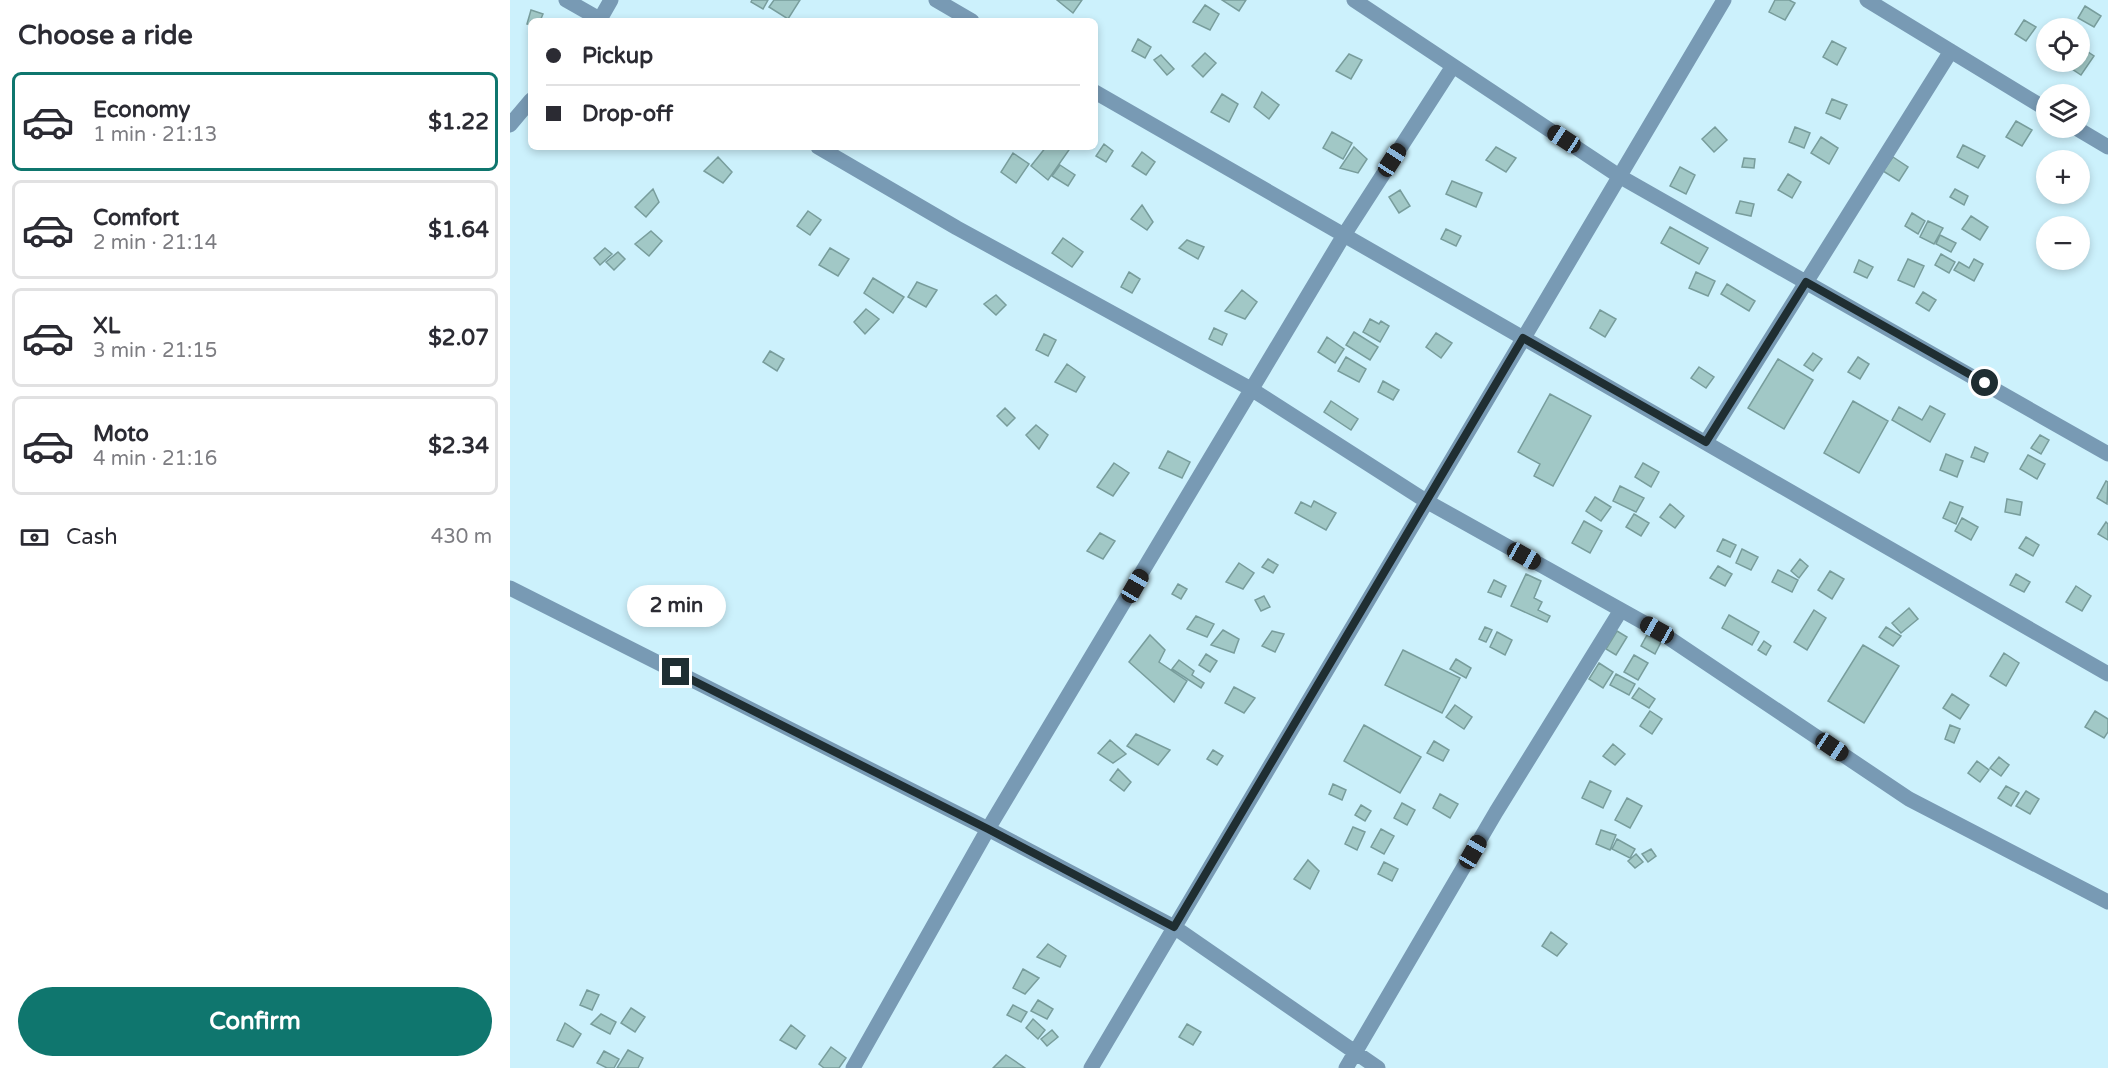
<!DOCTYPE html>
<html lang="en">
<head>
<meta charset="utf-8">
<style>
	:root { --surface:#fff; --page:#f2f2f3; --text:#2b2b33; --muted:#7c7c81; --line:#e1e1e2; --accent:#0f766e }
	body { margin:0; font-family:"Varela Round",sans-serif; background:var(--page); color:var(--text); height:100vh; display:flex; flex-direction:column; font-size:22px; white-space:nowrap }
	* { box-sizing:border-box; margin:0 }
	p { font-size:20px; color:var(--muted) }
	.icon { flex:none; width:33px; height:33px; fill:none; stroke:currentColor; stroke-width:2; stroke-linecap:round; stroke-linejoin:round }
	.map { position:relative; flex:1; overflow:hidden }
	.details { display:flex; flex-direction:column; background:var(--surface); width:510px }
	.details>* { flex:none }
	.banner { position:absolute; left:18px; top:18px; width:570px; height:132px; border-radius:9px; box-shadow:0 3px 9px #0003; display:grid; align-content:center; height:132px; padding:0 18px; background:var(--surface) }
	.fabs { position:absolute; left:1526px; top:18px; display:grid; gap:12px }
	.fabs a { display:grid; place-items:center; width:54px; height:54px; border-radius:50%; background:var(--surface); box-shadow:0 3px 9px #0003; font-size:30px }
	.end { position:absolute; width:27px; height:27px; margin:-14px; border:8px solid #1f2e32; background:#fff; box-shadow:0 0 0 3px #fff }
	.from { border-radius:50% }
	.bubble { position:absolute; height:42px; border-radius:21px; background:var(--surface); box-shadow:0 3px 9px #0003; font-size:20px; font-weight:700; line-height:42px; text-align:center }
	.car { position:absolute; width:18px; height:36px; margin:-18px -9px; border-radius:8px; box-shadow:0 0 4px 2px #0007; background:linear-gradient(#222 24%,#8ab4d8 0 40%,#222 0 76%,#8ab4d8 0 86%,#222 0) }
	.banner b { display:flex; align-items:center; gap:21px; height:57px; font-size:22px }
	.banner b+b { border-top:2px solid var(--line) }
	.banner i { width:15px; height:15px; background:var(--text) }
	ul { padding:0; list-style:none }
	li { display:flex; align-items:center; gap:18px; height:99px; margin:0 12px 9px; padding:0 6px; border:3px solid var(--line); border-radius:9px }
	li div { flex:1 }
	li b { display:block; font-size:22px }
	li em { font-style:normal; font-weight:700 }
	li.active { border-color:var(--accent) }
	li>.icon { width:54px; height:54px; stroke-width:1.5 }
	h2 { padding:0 18px; font-size:27px; line-height:72px }
	.pay { display:flex; align-items:center; gap:15px; height:66px; padding:0 18px; font-size:22px }
	.pay p { margin-inline-start:auto }
	.cta { display:flex; gap:12px; margin-top:auto; padding:12px 18px }
	.cta a { flex:1; height:69px; border-radius:36px; background:var(--accent); color:#fff; font-size:24px; font-weight:700; line-height:69px; text-align:center }
	main { display:flex; flex:1; min-height:0 }
	.map>svg:first-child { display:block }
	.building { fill:#a1c8c6; stroke:#789d9c; stroke-width:1.5 }
	.lines { fill:none; stroke-linecap:round; stroke-linejoin:round }
	.minor { stroke:#789ab4; stroke-width:15 }
	.route { stroke:#1f2e32; stroke-width:8 }
</style>
</head>
<body>
<main>
<section class="details">
<h2>Choose a ride</h2>
<ul>
<li class="active"><svg class="icon" aria-label="car" viewBox="0 0 24 24"><path d="M5 17H2v-5l4-1 3-4h7l3 4 3 1v5h-3M9 17h6M6 11h13"/><circle cx="7" cy="17" r="2"/><circle cx="17" cy="17" r="2"/></svg><div><b>Economy</b><p>1 min · 21:13</p></div><em>$1.22</em></li>
<li><svg class="icon" aria-label="car" viewBox="0 0 24 24"><path d="M5 17H2v-5l4-1 3-4h7l3 4 3 1v5h-3M9 17h6M6 11h13"/><circle cx="7" cy="17" r="2"/><circle cx="17" cy="17" r="2"/></svg><div><b>Comfort</b><p>2 min · 21:14</p></div><em>$1.64</em></li>
<li><svg class="icon" aria-label="car" viewBox="0 0 24 24"><path d="M5 17H2v-5l4-1 3-4h7l3 4 3 1v5h-3M9 17h6M6 11h13"/><circle cx="7" cy="17" r="2"/><circle cx="17" cy="17" r="2"/></svg><div><b>XL</b><p>3 min · 21:15</p></div><em>$2.07</em></li>
<li><svg class="icon" aria-label="car" viewBox="0 0 24 24"><path d="M5 17H2v-5l4-1 3-4h7l3 4 3 1v5h-3M9 17h6M6 11h13"/><circle cx="7" cy="17" r="2"/><circle cx="17" cy="17" r="2"/></svg><div><b>Moto</b><p>4 min · 21:16</p></div><em>$2.34</em></li>
</ul>
<div class="pay"><svg class="icon" aria-label="cash" viewBox="0 0 24 24"><path d="M3 7h18v10H3z"/><circle cx="12" cy="12" r="2"/></svg>Cash<p>430 m</p></div>
<div class="cta"><a>Confirm</a></div>
</section>
<div class="map">
<svg width="1598" height="1068" viewBox="0 0 1598 1068">
	<rect width="100%" height="100%" fill="#ccf1fc"/>
	<!-- building -->
	<path class="building" d="M242 0H258L253 9 241 2Z
		M264 0H290L278 19 259 7Z
		M547 0H572L563 13Z
		M712 0H736L729 11Z
		M1265 0H1279L1285 3 1275 20 1259 12Z
		M695 5 709 14 700 30 683 22Z
		M1575 6 1591 16 1584 27 1568 18Z
		M21 10 33 14 30 21H21V25L17 24Z
		M1514 20 1526 27 1516 41 1505 34Z
		M628 39 641 47 635 58 622 51Z
		M1322 41 1336 48 1327 65 1313 57Z
		M1569 46 1584 56 1571 75 1556 65 1558 62H1569Z
		M695 53 706 63 693 77 682 66Z
		M839 54 852 60 841 79 826 71Z
		M651 55 664 69 657 75 644 60Z
		M752 92 769 105 759 119 744 107Z
		M712 94 728 104 719 122 701 112Z
		M1322 99 1337 105 1330 119 1316 113Z
		M1506 121 1522 130 1512 146 1496 137Z
		M1205 127 1217 140 1204 152 1192 139Z
		M1285 127 1300 133 1294 148 1279 142Z
		M822 132 842 143 833 159 813 148Z
		M1311 137 1328 148 1319 164 1301 153Z
		M594 144 603 151 596 162 586 156Z
		M1453 145 1475 156 1468 168 1447 157Z
		M536 147H561L538 180 521 166Z
		M844 147 857 159 848 173 830 168Z
		M986 147 1006 158 996 172 976 160Z
		M632 152 645 162 636 175 622 166Z
		M503 153 519 164 506 183 491 172Z
		M208 157 222 172 213 183 194 171Z
		M1383 157 1398 167 1389 181 1373 171Z
		M1234 158 1245 159 1244 168 1232 167Z
		M550 165 565 175 558 186 542 176Z
		M1170 167 1185 175 1176 194 1160 186Z
		M1278 174 1291 182 1282 198 1268 190Z
		M942 181 972 193 966 207 936 194Z
		M143 189 149 202 136 217 125 207Z
		M1445 189 1458 196 1454 205 1440 197Z
		M890 190 900 206 889 213 879 197Z
		M1230 201 1244 204 1241 216 1226 213Z
		M632 205 643 222 637 230 621 219Z
		M298 211 311 220 300 235 287 226Z
		M1402 213 1415 221 1408 234 1395 226Z
		M1461 216 1478 227 1470 240 1452 229Z
		M1418 221 1433 228 1424 244 1410 237Z
		M1160 227 1198 248 1189 264 1151 243Z
		M936 229 951 236 946 246 931 239Z
		M141 231 152 241 139 256 125 244Z
		M1430 235 1446 243 1441 252 1426 244Z
		M553 238 573 252 562 267 542 253Z
		M677 240 694 247 688 259 669 248Z
		M95 248 102 254 90 265 84 258Z
		M320 248 339 259 328 276 309 265Z
		M108 252 115 259 104 270 96 262Z
		M1431 254 1445 262 1439 273 1425 265Z
		M1398 259 1414 266 1404 287 1388 280Z
		M1464 259 1473 264 1464 281 1444 270 1449 262 1459 268Z
		M1349 260 1363 267 1357 278 1344 272Z
		M619 272 630 279 622 293 611 287Z
		M1186 272 1205 281 1198 296 1179 288Z
		M363 278 394 297 383 313 354 293Z
		M407 282 427 290 416 307 398 297Z
		M1217 284 1245 301 1239 311 1211 294Z
		M732 290 747 302 735 319 715 311Z
		M1413 292 1426 300 1419 311 1406 303Z
		M486 295 496 305 486 315 474 304Z
		M356 309 369 319 355 334 344 322Z
		M1090 310 1106 319 1095 337 1080 328Z
		M860 319 869 324 871 321 879 326 870 342 853 332Z
		M704 328 717 334 712 345 699 339Z
		M844 332 868 347 860 360 836 345Z
		M926 333 942 343 931 358 916 347Z
		M534 334 546 340 538 356 526 350Z
		M817 337 834 349 825 363 808 352Z
		M260 351 274 359 267 371 253 362Z
		M1303 353 1312 359 1303 371 1294 365Z
		M836 357 856 369 849 382 828 371Z
		M1348 357 1359 364 1350 379 1338 372Z
		M1268 359 1303 380 1274 429 1238 408Z
		M557 364 575 377 566 392 545 382Z
		M1189 367 1204 377 1196 388 1181 378Z
		M873 381 889 390 883 400 868 392Z
		M1040 394 1081 416 1043 486 1024 476 1030 464 1008 452Z
		M821 401 848 419 841 430 814 412Z
		M1343 401 1378 421 1349 473 1314 453Z
		M1420 406 1435 414 1420 442 1382 420 1389 407 1412 420Z
		M495 408 505 418 497 426 487 416Z
		M526 425 538 435 529 449 516 435Z
		M1530 435 1539 440 1531 454 1521 448Z
		M1465 447 1478 453 1474 462 1461 457Z
		M658 451 680 462 672 478 649 468Z
		M1436 454 1453 461 1447 477 1430 470Z
		M1518 455 1535 464 1527 479 1510 469Z
		M604 463 619 473 603 496 587 487Z
		M1133 463 1149 472 1141 487 1125 477Z
		M1596 481 1598 482 1597 504 1587 498Z
		M1110 486 1134 498 1126 512 1103 501Z
		M1085 497 1101 507 1091 521 1076 511Z
		M1497 499 1512 502 1510 515 1495 512Z
		M804 501 826 513 816 530 785 513 791 502 801 507Z
		M1440 502 1453 507 1446 524 1433 518Z
		M1160 504 1174 516 1165 528 1150 517Z
		M1124 514 1139 523 1131 536 1116 527Z
		M1452 518 1468 527 1461 540 1445 531Z
		M1074 521 1092 531 1080 553 1062 543Z
		M1596 522 1598 524V540L1588 534Z
		M590 533 605 541 593 559 577 551Z
		M1516 537 1529 545 1523 556 1509 548Z
		M1213 539 1226 545 1220 557 1207 551Z
		M1232 549 1248 557 1241 570 1226 563Z
		M758 559 768 565 763 573 752 567Z
		M1290 559 1298 566 1289 578 1281 571Z
		M729 563 744 573 733 589 716 582Z
		M1208 566 1222 574 1215 586 1200 578Z
		M1268 570 1288 580 1282 592 1262 582Z
		M1320 571 1334 579 1322 599 1308 590Z
		M1016 574 1031 581 1024 598 1032 602 1028 610 1040 616 1037 622 1001 606Z
		M1506 574 1520 582 1514 592 1500 585Z
		M984 580 996 586 991 597 978 592Z
		M668 584 677 589 671 599 662 594Z
		M1566 586 1581 596 1572 611 1556 602Z
		M754 596 760 607 751 611 745 600Z
		M1399 608 1408 619 1391 633 1382 623Z
		M1304 610 1316 618 1297 650 1284 642Z
		M1219 615 1249 632 1242 645 1212 628Z
		M686 616 704 624 697 637 677 629Z
		M975 627 982 630 976 642 969 639Z
		M1376 627 1391 636 1383 646 1369 637Z
		M713 630 729 639 724 653 701 645Z
		M762 631 774 634 765 652 752 646Z
		M1107 631 1117 637 1106 655 1096 649Z
		M987 632 1002 640 995 655 980 647Z
		M640 635 655 650 649 662 677 681 664 702 619 662Z
		M1137 635 1151 642 1145 654 1131 646Z
		M1254 641 1261 646 1256 655 1248 650Z
		M1353 645 1389 666 1354 723 1318 701Z
		M893 650 950 678 932 713 875 685Z
		M1494 653 1509 663 1496 686 1480 676Z
		M696 654 707 661 700 672 689 665Z
		M1124 655 1138 663 1128 680 1114 672Z
		M946 659 961 668 956 678 940 669Z
		M669 660 684 671 682 675 694 683 691 688 662 669Z
		M1089 663 1103 672 1093 688 1079 679Z
		M1106 674 1125 684 1119 695 1100 685Z
		M724 687 745 698 734 713 715 703Z
		M1129 688 1145 699 1139 708 1122 698Z
		M1442 694 1459 705 1450 719 1433 708Z
		M945 705 962 717 954 729 936 717Z
		M1140 711 1152 719 1142 734 1130 726Z
		M1585 711 1598 719V732L1594 738 1575 727Z
		M854 725 911 757 890 793 834 761Z
		M1440 725 1450 729 1444 743 1435 739Z
		M626 734 660 750 648 765 617 746Z
		M600 740 616 754 603 763 588 753Z
		M924 741 939 750 933 761 917 753Z
		M1103 744 1115 754 1105 765 1093 756Z
		M703 750 713 756 707 765 697 759Z
		M1489 757 1499 765 1491 776 1480 768Z
		M1467 761 1479 770 1470 782 1458 773Z
		M608 769 621 782 614 791 600 780Z
		M1080 781 1101 791 1093 808 1072 798Z
		M823 784 836 790 832 800 819 794Z
		M1496 786 1509 793 1501 806 1488 798Z
		M1516 791 1529 799 1520 814 1506 806Z
		M930 794 948 804 940 818 923 808Z
		M1117 798 1132 806 1120 828 1105 820Z
		M892 803 905 810 897 825 884 818Z
		M851 805 861 811 855 821 845 815Z
		M843 827 855 832 847 850 835 844Z
		M871 829 884 836 874 854 861 847Z
		M1091 830 1106 835 1100 850 1086 844Z
		M1107 839 1125 849 1120 858 1102 849Z
		M1141 849 1146 856 1138 862 1132 854Z
		M1126 854 1133 862 1125 868 1118 861Z
		M798 860 809 871 800 889 784 879Z
		M874 862 888 869 882 881 868 874Z
		M1041 932 1057 944 1047 956 1032 946Z
		M538 944 556 956 550 967 527 957Z
		M513 969 529 978 515 994 503 988Z
		M77 990 89 995 82 1010 70 1005Z
		M528 1000 543 1009 537 1019 521 1011Z
		M503 1005 517 1012 511 1022 497 1015Z
		M121 1008 135 1017 125 1032 111 1023Z
		M91 1014 106 1022 100 1034 81 1024Z
		M523 1019 535 1030 528 1039 516 1028Z
		M55 1023 71 1034 63 1047 47 1040Z
		M677 1024 691 1032 683 1045 669 1037Z
		M281 1025 295 1036 286 1049 270 1040Z
		M542 1030 548 1037 537 1046 531 1039Z
		M321 1047 336 1058 329 1068H314L309 1064Z
		M118 1050 133 1058 128 1068H107Z
		M94 1051 109 1059 104 1068H97L87 1063Z
		M496 1055 515 1068H483Z"/>
	<g class="lines">
		<!-- minor -->
		<path class="minor" d="M56 0 93 21
			M426 0 462 21
			M844 0 1109 176 1598 454
			M1357 0 1536 109
			M89 21 101 0
			M585 92 1598 674
			M0 125 21 100
			M1566 128 1598 147
			M308 147 447 228 741 389 916 501 1147 630 1399 799 1598 902
			M1196 442 1441 51
			M0 588 478 829 664 927 868 1068
			M343 1068 478 829 834 235 943 66
			M581 1068 1214 0
			M836 1068 986 812 1111 610"/>
	</g>
	<g class="lines">
		<!-- route -->
		<path class="route" d="M166 672 478 829 664 927 1013 338 1196 442 1296 282 1475 383"/>
	</g>
</svg>
<div class="fabs">
<a><svg class="icon" aria-label="locate" viewBox="0 0 24 24"><circle cx="12" cy="12" r="6"/><path d="M12 2v4M12 18v4M2 12h4M18 12h4"/></svg></a>
<a><svg class="icon" aria-label="layers" viewBox="0 0 24 24"><path d="M12 4l9 5-9 5-9-5zM3 14l9 5 9-5"/></svg></a>
<a>+</a>
<a>−</a>
</div>
<i class="end from" style="left:1475px;top:383px"></i>
<i class="end" style="left:166px;top:672px"></i>
<div class="bubble" style="left:117px;top:585px;width:99px">2 min</div>
<i class="car" style="left:1054px;top:139px;rotate:303deg"></i>
<i class="car" style="left:882px;top:160px;rotate:33deg"></i>
<i class="car" style="left:1014px;top:556px;rotate:119deg"></i>
<i class="car" style="left:625px;top:586px;rotate:30deg"></i>
<i class="car" style="left:1147px;top:630px;rotate:299deg"></i>
<i class="car" style="left:1322px;top:747px;rotate:124deg"></i>
<i class="car" style="left:963px;top:852px;rotate:30deg"></i>
<div class="banner">
<b><i class="from"></i>Pickup</b>
<b><i></i>Drop-off</b>
</div>
</div>
</main>
</body>
</html>
